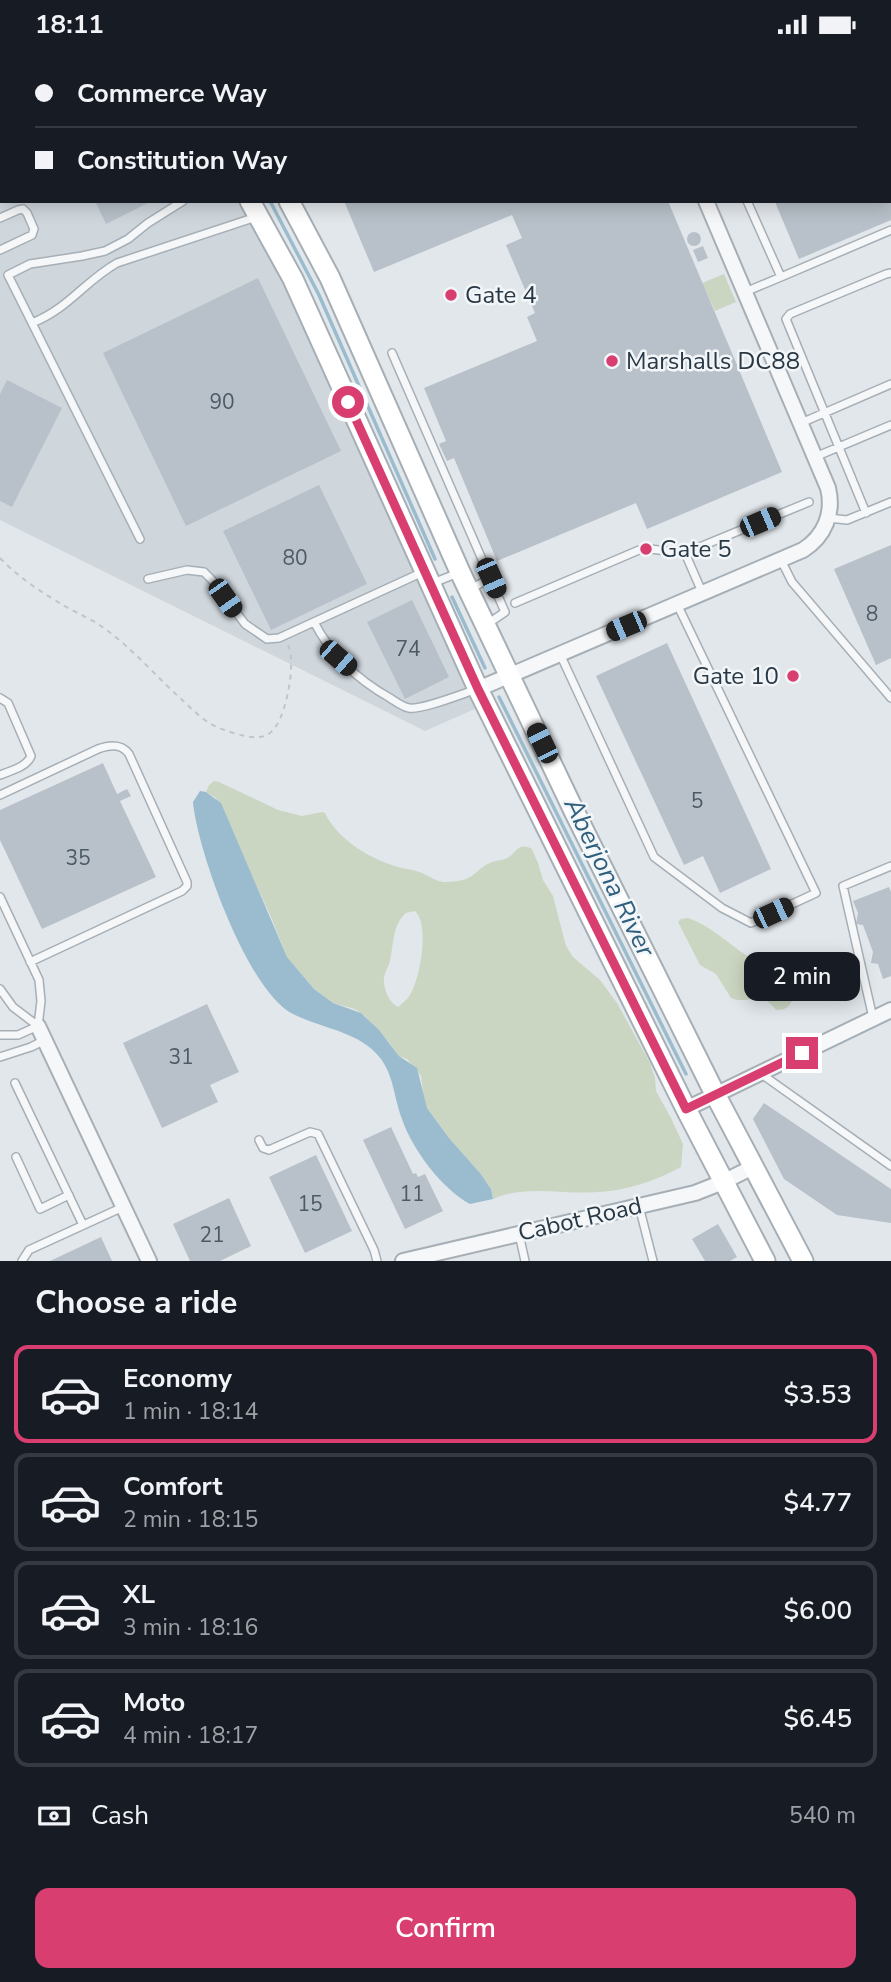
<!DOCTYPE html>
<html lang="en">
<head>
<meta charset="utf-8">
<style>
	:root { --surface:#171b24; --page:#20242c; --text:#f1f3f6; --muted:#9ea1a6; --line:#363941; --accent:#d93e71 }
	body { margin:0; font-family:"Nunito Sans",sans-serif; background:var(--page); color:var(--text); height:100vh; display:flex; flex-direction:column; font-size:26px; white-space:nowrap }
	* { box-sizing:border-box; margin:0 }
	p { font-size:23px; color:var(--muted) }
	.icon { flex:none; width:38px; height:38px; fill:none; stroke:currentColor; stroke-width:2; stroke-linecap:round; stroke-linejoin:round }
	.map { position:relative; height:1212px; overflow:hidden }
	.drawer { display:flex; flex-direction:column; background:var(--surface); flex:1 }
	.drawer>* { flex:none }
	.banner { position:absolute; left:0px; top:0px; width:892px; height:154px; box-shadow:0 4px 18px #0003; display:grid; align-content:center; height:154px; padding:0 35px; background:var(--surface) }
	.end { position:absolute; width:32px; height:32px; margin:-16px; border:9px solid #d93e71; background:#fff; box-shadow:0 0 0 4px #fff }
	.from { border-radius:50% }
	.bubble { position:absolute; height:49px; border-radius:14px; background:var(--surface); box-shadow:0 4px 18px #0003; font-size:23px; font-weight:600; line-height:49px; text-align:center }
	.car { position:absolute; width:21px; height:42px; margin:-21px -10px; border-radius:9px; box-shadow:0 0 5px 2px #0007; background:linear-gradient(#222 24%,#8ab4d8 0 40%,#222 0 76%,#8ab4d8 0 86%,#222 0) }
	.banner b { display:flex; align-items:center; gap:24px; height:66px; font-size:26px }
	.banner b+b { border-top:2px solid var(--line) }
	.banner i { width:18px; height:18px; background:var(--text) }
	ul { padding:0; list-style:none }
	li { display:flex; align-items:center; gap:21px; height:98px; margin:0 14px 10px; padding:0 21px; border:4px solid var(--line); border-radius:14px }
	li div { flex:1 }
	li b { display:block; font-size:26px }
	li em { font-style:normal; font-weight:600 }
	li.active { border-color:var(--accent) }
	li>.icon { width:63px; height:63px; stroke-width:1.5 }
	h2 { padding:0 35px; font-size:32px; line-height:84px }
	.pay { display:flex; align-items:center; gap:18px; height:77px; padding:0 35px; font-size:26px }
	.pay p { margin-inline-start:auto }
	.button { display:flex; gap:14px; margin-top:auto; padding:14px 35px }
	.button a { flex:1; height:80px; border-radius:14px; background:var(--accent); color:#fff; font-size:28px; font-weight:600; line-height:80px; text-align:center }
	.status { display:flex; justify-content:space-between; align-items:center; height:49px; padding:0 35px; background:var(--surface); direction:ltr }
	.status svg { height:19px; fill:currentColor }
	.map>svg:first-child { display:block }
	.built { fill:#cfd7dd }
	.green { fill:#cbd6c2; fill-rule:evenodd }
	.water { fill:#9abcce }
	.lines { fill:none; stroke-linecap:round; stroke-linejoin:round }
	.stream { stroke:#9abcce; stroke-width:3.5 }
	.building { fill:#b8c1c9 }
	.lane-casing { stroke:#a6afb6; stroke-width:10 }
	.street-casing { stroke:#a6afb6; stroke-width:18 }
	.secondary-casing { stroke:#a6afb6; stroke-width:23 }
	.path { stroke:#c0c5ca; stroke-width:2; stroke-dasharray:5 5; stroke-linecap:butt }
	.lane { stroke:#f5f7f9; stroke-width:7 }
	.street { stroke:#f5f7f9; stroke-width:14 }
	.secondary { stroke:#fff; stroke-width:19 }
	.route { stroke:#d93e71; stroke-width:9 }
	.poi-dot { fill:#d93e71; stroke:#f2f6f8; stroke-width:2.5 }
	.labels { text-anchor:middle; stroke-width:5; stroke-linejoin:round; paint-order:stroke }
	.number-label { font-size:21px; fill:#4c5a66 }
	.poi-label { font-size:24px; fill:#283845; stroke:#f2f6f8; text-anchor:start }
	.street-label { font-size:24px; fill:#283845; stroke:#f2f6f8 }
	.water-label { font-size:26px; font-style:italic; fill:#2f5f7c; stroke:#f2f6f8 }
</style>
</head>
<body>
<div class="status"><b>18:11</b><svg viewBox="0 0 49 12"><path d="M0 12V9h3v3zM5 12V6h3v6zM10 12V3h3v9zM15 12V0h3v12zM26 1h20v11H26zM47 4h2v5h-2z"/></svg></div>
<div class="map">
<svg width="891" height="1212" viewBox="0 0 891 1212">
	<rect width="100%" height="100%" fill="#e2e7eb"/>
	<!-- built -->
	<path class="built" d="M0 0H134L136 2H2V152H239L267 197 290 244 477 659 425 682 0 471Z"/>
	<!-- green -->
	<path class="green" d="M724 225 736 253 715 262 702 234Z
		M214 732 219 733 278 761 302 767 322 763 325 764C338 792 374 812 402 819 405 820 409 820 413 821 438 828 432 837 463 831 475 828 479 818 490 814 495 811 500 812 505 810 517 806 516 792 532 800L538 814 543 831 553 847 566 897 573 908 600 931 617 954 650 1014 655 1029 656 1042 671 1069 683 1095 681 1118C655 1132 626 1142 597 1143 562 1146 527 1135 493 1150L491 1140 480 1124 449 1089 427 1059 424 1050 421 1027 407 1010 399 1007 389 993 365 967 355 960 333 954 314 940 287 908 271 868 216 749 206 743 209 736ZM415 862C430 876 420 930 410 946 407 951 402 954 398 958 388 953 383 939 384 928 385 922 389 917 390 912 394 895 392 876 406 864Z
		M688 869C712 877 728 895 749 908 760 915 778 919 788 929 794 935 796 947 790 955 787 960 782 961 776 961 758 938 752 957 731 949L716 925 700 916 678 873 681 870Z"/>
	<!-- water -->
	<path class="water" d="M200 742 206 743 221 754 287 908 314 940 333 954 361 964 379 981 399 1007 417 1019 427 1059 449 1089 480 1124 491 1140 493 1150 470 1155C442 1140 412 1100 402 1070 394 1049 394 1028 381 1010 360 982 322 980 293 965 248 943 197 801 193 753Z"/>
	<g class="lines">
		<!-- stream -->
		<path class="stream" d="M164 0 165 2
			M238 2 243 0
			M270 152 319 246 435 510
			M452 548 485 619
			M499 648 686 1025"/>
	</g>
	<!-- building -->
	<path class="building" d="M95 152H152L106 175Z
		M344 152H668L782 423 647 480 636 454 497 512 454 409 447 412 439 395 446 392 424 339 537 292 527 268 535 264 506 196 522 189 512 166 374 223Z
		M776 152H891V171L799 210 775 153Z
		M687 190a7 7 0 1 1 14 0a7 7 0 1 1-14 0Z
		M703 197 708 209 698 213 693 201Z
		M258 229 341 402 186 477 103 304Z
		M7 331 62 359 12 458 0 452V345Z
		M319 436 367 535 271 581 223 482Z
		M891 496V609L876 616 834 520Z
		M412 551 449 628 405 650 367 573Z
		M667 594 771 820 720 844 703 807 684 816 596 627Z
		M103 714 117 745 127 740 131 747 120 752 156 828 42 880 0 791V761Z
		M889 838 891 843V927L883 930 878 915 871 914 873 903 863 876 856 875 858 864 853 852Z
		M207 955 239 1023 210 1036 218 1053 162 1079 123 994Z
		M764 1054 891 1140V1174L837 1166 784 1130 753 1070Z
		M391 1078 413 1125 416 1124 418 1128 425 1125 443 1162 405 1180 363 1091Z
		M316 1106 352 1182 305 1204 269 1128Z
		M229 1149 251 1197 220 1212H190L173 1175Z
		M718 1175 737 1208 730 1212H705L692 1190Z
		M101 1188 112 1212H50Z"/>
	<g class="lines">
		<!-- lane casing -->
		<g class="lane-casing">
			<path id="lane" d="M823 0V2
				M0 169 18 161 23 160 27 164 34 180 32 186 0 201
				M781 228 891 181
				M745 243 781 228 747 152
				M32 274C68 260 85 232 117 214L256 168
				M392 304 505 563 486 576
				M801 374 891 335
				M815 408 891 376
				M866 464 786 270 790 265 886 225 891 224
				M828 469 847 471 891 453
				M140 490 8 226 30 215 82 207 105 202 128 190 148 174 183 152
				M781 511 792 533 891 649
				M148 530 187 521 204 523 212 531 245 575 267 590 279 589 423 523
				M433 534 458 524
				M470 540 491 529
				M702 543 685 504 809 453
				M515 554 639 501 650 500 685 504
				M314 573C331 606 358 631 390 649 396 653 403 658 409 659 422 661 462 645 477 640
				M560 605 654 808 722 859 751 874 816 844 677 555
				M0 649 8 654 31 707C27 718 10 722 0 726
				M0 746 98 700C109 696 121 694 129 705L187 833V837L182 842 30 913
				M0 848 39 931 41 952 38 977
				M0 940 13 958 38 977
				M873 969 843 837 891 817
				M0 986H18L38 977
				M0 1008 31 998 45 991
				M760 1024 891 1117
				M15 1034 83 1176
				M259 1091 263 1099 269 1101 310 1083 318 1085 374 1201 377 1212
				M16 1108 40 1160 69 1146
				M639 1157 653 1212
				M519 1185 525 1212
				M22 1212 29 1201 123 1158"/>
		</g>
		<!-- street casing -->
		<g class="street-casing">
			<path id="street" d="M642 2 646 0
				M478 640 803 501C825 487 834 464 828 439L706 152
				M38 977 149 1212
				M686 1060 891 961
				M403 1212 695 1144 723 1133 753 1118"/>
		</g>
		<!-- secondary casing -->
		<g class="secondary-casing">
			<path id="secondary" d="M144 0 146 2
				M185 0 186 2
				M250 152 293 230 478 640 686 1060 765 1212
				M289 152 330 229 460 523 574 762 715 1045 803 1212"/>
		</g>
		<!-- path -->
		<path class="path" d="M0 509C19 529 44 545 68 559 79 565 91 570 101 577 130 597 154 625 180 649 189 657 197 666 208 673 217 679 227 682 237 685 265 693 275 687 284 659 289 643 295 611 288 596"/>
		<!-- lane -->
		<use href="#lane" class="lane"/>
		<!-- street -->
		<use href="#street" class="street"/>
		<!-- secondary -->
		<use href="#secondary" class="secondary"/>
	</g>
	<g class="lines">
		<!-- route -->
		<path class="route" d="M348 353 478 640 686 1060 802 1004"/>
	</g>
	<!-- markers -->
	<g class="poi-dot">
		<circle cx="451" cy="246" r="7"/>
		<circle cx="612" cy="312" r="7"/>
		<circle cx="646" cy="500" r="7"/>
		<circle cx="793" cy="627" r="7"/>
	</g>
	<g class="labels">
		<!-- number labels -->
		<g class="number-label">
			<text x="222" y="360">90</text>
			<text x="295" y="516">80</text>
			<text x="872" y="572">8</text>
			<text x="408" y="607">74</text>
			<text x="697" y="759">5</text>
			<text x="78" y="816">35</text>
			<text x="181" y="1015">31</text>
			<text x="412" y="1152">11</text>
			<text x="310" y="1162">15</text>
			<text x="212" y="1193">21</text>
		</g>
		<!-- poi labels -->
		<g class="poi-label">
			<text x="465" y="254">Gate 4</text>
			<text x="626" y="320">Marshalls DC88</text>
			<text x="660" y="508">Gate 5</text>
			<text x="779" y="635" text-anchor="end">Gate 10</text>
		</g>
		<!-- street labels -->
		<g class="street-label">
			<text transform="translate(580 1170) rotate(-13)" y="8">Cabot Road</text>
		</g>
		<!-- water labels -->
		<g class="water-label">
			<text transform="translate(610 828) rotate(64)" y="9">Aberjona River</text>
		</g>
	</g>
</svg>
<i class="end from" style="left:348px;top:353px"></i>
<i class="end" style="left:802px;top:1004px"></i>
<div class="bubble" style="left:744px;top:903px;width:116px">2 min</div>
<i class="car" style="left:760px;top:473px;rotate:67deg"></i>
<i class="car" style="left:491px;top:529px;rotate:156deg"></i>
<i class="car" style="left:225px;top:549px;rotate:145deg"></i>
<i class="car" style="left:626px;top:577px;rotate:247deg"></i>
<i class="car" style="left:338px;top:609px;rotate:131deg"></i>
<i class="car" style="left:542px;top:694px;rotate:334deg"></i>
<i class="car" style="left:773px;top:864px;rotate:65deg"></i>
<div class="banner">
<b><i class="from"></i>Commerce Way</b>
<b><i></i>Constitution Way</b>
</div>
</div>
<section class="drawer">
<h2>Choose a ride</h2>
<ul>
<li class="active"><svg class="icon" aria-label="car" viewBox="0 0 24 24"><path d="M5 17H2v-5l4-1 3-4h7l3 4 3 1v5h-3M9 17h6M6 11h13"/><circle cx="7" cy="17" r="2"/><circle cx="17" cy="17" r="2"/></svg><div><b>Economy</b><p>1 min · 18:14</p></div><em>$3.53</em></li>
<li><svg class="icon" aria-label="car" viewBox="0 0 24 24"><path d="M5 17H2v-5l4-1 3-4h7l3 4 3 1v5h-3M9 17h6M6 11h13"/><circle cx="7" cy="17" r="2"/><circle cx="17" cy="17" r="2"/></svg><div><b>Comfort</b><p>2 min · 18:15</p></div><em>$4.77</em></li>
<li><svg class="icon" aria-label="car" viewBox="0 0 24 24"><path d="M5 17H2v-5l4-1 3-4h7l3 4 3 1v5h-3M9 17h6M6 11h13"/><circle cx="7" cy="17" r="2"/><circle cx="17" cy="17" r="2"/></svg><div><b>XL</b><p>3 min · 18:16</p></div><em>$6.00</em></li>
<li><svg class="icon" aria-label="car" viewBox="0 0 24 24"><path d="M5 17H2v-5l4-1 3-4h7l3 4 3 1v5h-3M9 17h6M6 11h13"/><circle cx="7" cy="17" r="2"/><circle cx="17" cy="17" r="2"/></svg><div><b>Moto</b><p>4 min · 18:17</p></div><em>$6.45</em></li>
</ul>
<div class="pay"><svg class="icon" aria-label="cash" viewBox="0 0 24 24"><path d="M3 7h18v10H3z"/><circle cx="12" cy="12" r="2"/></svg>Cash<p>540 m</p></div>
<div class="button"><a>Confirm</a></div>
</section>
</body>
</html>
